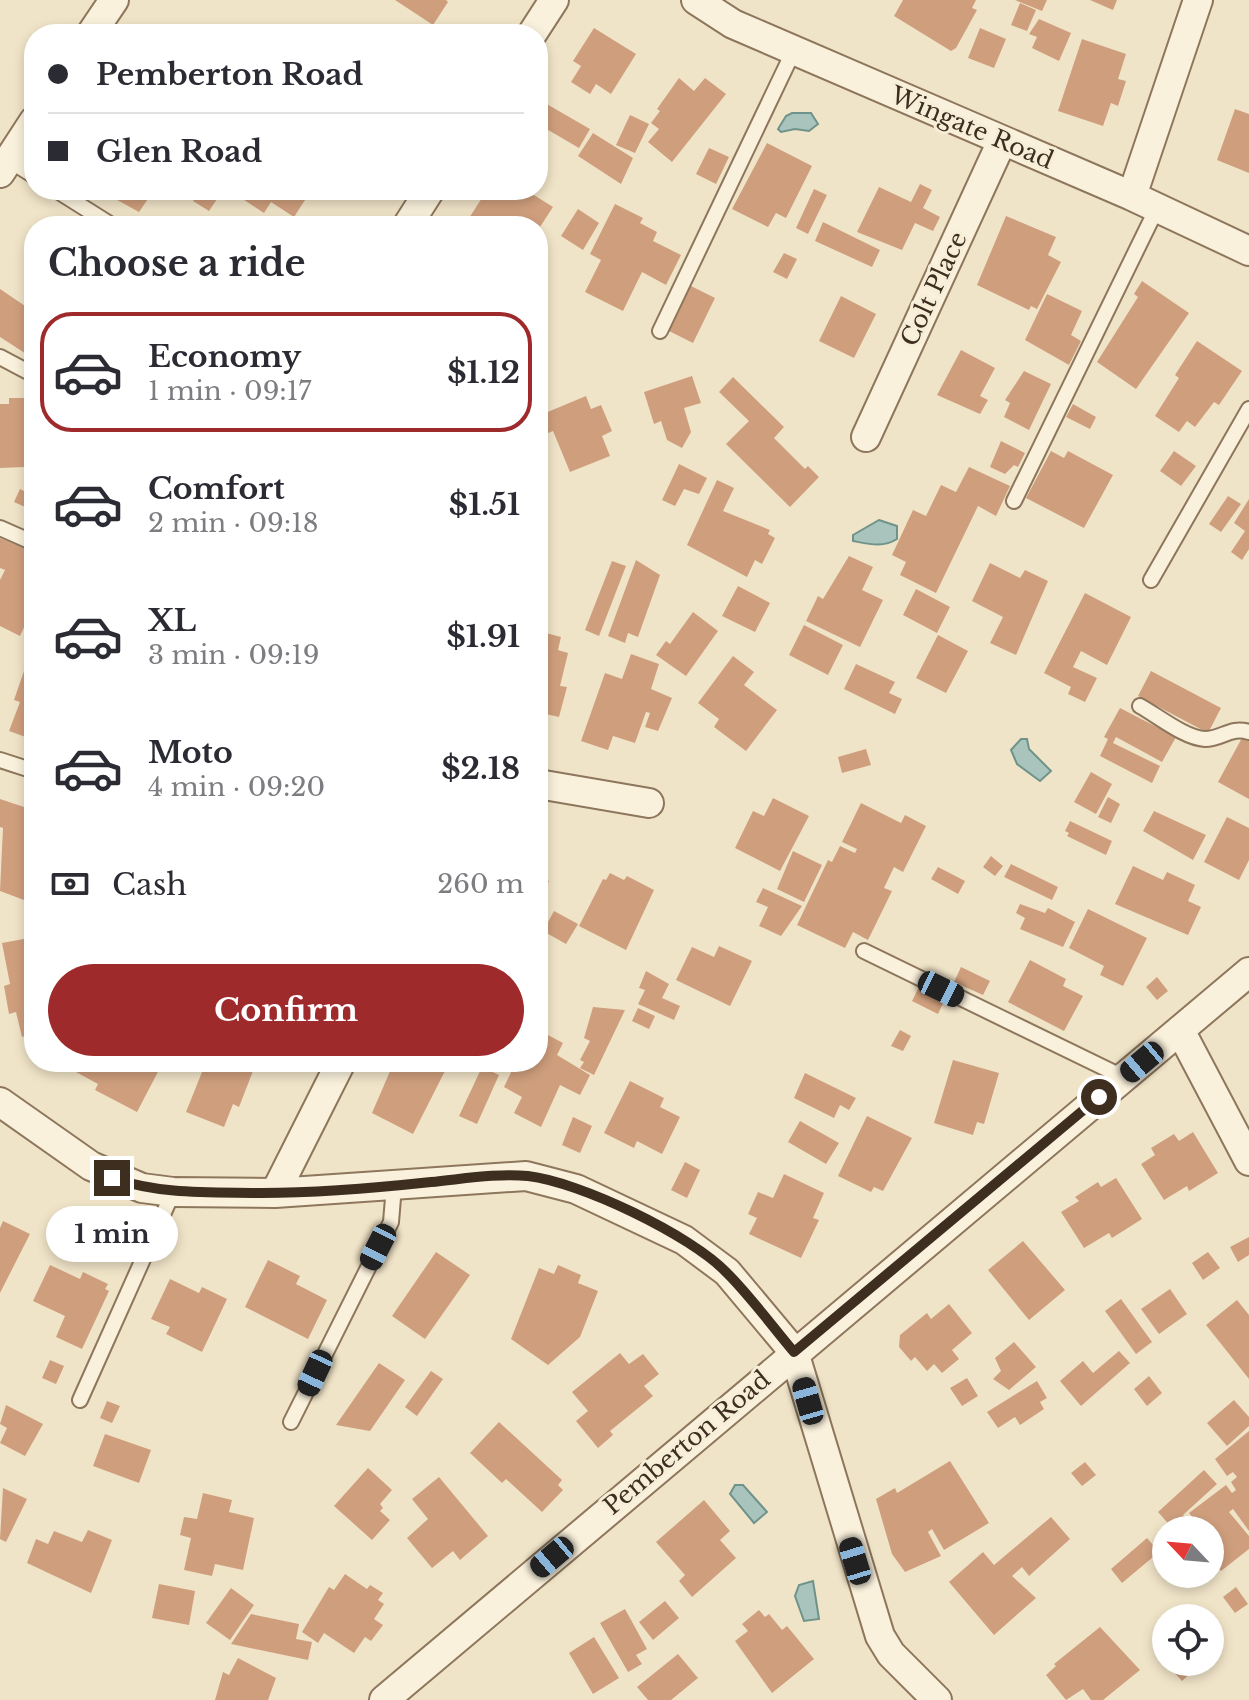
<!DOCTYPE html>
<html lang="en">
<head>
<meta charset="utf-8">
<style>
	:root { --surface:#fff; --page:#f2f2f3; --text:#2b2b33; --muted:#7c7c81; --line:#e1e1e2; --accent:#9e2a2b }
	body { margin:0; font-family:"Libre Baskerville",serif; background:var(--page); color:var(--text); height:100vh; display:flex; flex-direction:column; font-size:30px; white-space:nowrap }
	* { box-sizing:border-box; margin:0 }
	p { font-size:26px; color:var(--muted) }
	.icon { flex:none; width:44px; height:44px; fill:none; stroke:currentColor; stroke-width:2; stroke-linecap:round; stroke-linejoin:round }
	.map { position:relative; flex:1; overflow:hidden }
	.panel { position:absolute; left:24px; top:216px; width:524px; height:856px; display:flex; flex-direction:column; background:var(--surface); border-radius:32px; box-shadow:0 4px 12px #0003 }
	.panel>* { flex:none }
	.guide { position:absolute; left:24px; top:24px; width:524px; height:176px; border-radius:32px; box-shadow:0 4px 12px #0003; display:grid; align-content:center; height:176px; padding:0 24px; background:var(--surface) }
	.needle { width:52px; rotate:296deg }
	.buttons { position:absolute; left:1152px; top:1516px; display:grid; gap:16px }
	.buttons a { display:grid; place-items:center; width:72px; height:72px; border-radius:50%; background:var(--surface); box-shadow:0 4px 12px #0003; font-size:40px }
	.end { position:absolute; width:36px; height:36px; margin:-18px; border:10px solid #3d2e20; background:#fff; box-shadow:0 0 0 4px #fff }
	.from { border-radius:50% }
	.bubble { position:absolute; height:56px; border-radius:28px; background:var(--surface); box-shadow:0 4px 12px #0003; font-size:26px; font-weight:800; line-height:56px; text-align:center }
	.car { position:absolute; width:24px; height:48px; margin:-24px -12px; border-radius:10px; box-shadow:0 0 6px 2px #0007; background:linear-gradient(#222 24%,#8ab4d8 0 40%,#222 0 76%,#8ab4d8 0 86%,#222 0) }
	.guide b { display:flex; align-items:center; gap:28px; height:76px; font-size:30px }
	.guide b+b { border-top:2px solid var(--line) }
	.guide i { width:20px; height:20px; background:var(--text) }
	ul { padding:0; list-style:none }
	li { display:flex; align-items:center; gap:24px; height:120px; margin:0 16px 12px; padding:0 8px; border:4px solid transparent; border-radius:32px }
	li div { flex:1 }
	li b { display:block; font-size:30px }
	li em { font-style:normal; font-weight:800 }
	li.current { border-color:var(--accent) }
	li>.icon { width:72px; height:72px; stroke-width:1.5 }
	h2 { padding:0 24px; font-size:36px; line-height:96px }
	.pay { display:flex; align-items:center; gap:20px; height:88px; padding:0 24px; font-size:30px }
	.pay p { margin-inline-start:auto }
	.primary-button { display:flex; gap:16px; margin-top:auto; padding:16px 24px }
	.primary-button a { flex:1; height:92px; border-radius:48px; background:var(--accent); color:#fff; font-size:32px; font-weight:800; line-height:92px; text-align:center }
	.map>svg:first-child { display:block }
	.water { fill:#a9c4bc; stroke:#6f938a; stroke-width:2 }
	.building { fill:#cf9f7d }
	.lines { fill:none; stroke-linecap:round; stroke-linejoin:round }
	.service-casing { stroke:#8d765c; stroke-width:18 }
	.minor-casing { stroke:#8d765c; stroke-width:32 }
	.service { stroke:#faf1dc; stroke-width:14 }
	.minor { stroke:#faf1dc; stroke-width:28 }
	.route { stroke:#3d2e20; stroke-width:10 }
	.labels { text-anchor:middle; stroke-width:6; stroke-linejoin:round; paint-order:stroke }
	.street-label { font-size:24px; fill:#3d2e20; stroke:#f7eed8 }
</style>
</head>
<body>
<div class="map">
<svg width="1249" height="1700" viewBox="0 0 1249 1700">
	<rect width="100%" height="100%" fill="#f0e4c8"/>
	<!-- water -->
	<path class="water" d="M792 113H811L818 124 809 131 795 129 781 132 778 129 786 116Z
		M879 520 897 526V539C883 548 869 544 853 541V535Z
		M1021 739H1027L1029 749 1051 771 1040 781 1017 764 1011 750Z
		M735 1485H743L767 1512 754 1523 730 1494Z
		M813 1581 819 1619 804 1621 795 1596 799 1585Z"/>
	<!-- building -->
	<path class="building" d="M395 0H446L448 2 433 25Z
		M903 0H976L972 8 977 10 956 48 951 51 894 16Z
		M1015 0H1047L1042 11Z
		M1090 0H1117L1113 10Z
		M1020 3 1036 10 1027 31 1011 25Z
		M1039 19 1071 33 1059 61 1032 48 1037 37 1029 34Z
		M594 28 636 54 611 94 596 84 590 94 571 82 581 66 573 61Z
		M980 28 1006 39 994 68 968 58Z
		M1082 39 1126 54 1118 79 1126 81 1118 106 1111 103 1103 126 1058 111Z
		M679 78 694 91 705 78 726 94 672 162 648 142 659 129 651 123 660 111 657 109Z
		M538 99 590 129 579 148 538 124Z
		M1235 109 1249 114V173L1217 160Z
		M630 115 649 124 635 153 616 145Z
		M593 133 633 158 621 184 578 156Z
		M767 143 812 166 786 218 776 213 768 227 732 209Z
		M709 148 729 157 716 184 696 174Z
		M920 184 932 190 923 208 940 217 933 231 915 223 902 250 857 232 879 187 911 202Z
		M814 189 827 195 808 234 796 228Z
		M99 190H154L139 212Z
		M200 190H223L209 211 193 201Z
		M229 190H289L305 200 294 217 271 202 264 213Z
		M487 190H526L553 207 538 230V226H464Z
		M615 204 643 218 640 223 657 232 653 241 681 255 666 285 642 272 623 311 585 292 601 260 590 254Z
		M578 209 599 223 583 250 561 236Z
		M1006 216 1056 237 1048 255 1061 262 1037 309 1031 306 1029 310 977 285Z
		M823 222 880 250 872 267 815 241Z
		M784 253 797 259 787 279 773 272Z
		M1142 281 1189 313 1136 389 1097 362 1138 297 1134 294Z
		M689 285 715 298 693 343 667 330Z
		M0 289 34 312V359L0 337Z
		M1047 294 1082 311 1071 335 1081 341 1069 365 1025 340Z
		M841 296 876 314 854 358 819 341Z
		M1197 341 1242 371 1219 405 1214 402 1195 427 1187 421 1179 432 1155 416 1179 378 1175 375Z
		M961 350 995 368 980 396 988 400 980 414 937 395Z
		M1024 371 1051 384 1029 430 1004 417 1010 403 1005 400Z
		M692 376 701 403 684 408 691 432 682 448 667 440 661 421 654 424 644 392Z
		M733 377 784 427 774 438 805 469 808 466 819 477 790 507 726 444 749 421 719 392Z
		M586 396 591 409 601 405 612 431 602 436 610 456 570 472 553 431 546 434 538 416Z
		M9 398H30V421L24 423 25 467 0 468V404H9Z
		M1073 404 1096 417 1090 429 1066 417Z
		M1001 441 1025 453 1018 467 1014 465 1005 474 990 467Z
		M1051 451 1064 458 1068 451 1113 475 1084 528 1026 498Z
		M1174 451 1196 466 1181 486 1160 471Z
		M679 464 707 478 699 494 684 489 675 506 662 500Z
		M969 467 1010 486 996 516 978 506 936 593 900 575 906 562 892 555 913 510 926 516 941 485 956 492Z
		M717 480 734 488 723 511 770 530 768 534 775 538 762 564 755 560 747 577 687 545Z
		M34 486V511L14 502 20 489 30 494Z
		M1228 496 1241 504 1221 532 1209 524Z
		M1249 499V549L1242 560 1231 552 1245 531 1234 523Z
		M0 538 34 552V606L20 636 0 626V580L5 570 0 568Z
		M849 556 873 567 862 590 883 600 860 647 806 621 818 596 823 599Z
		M636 560 660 575 638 637 628 633 625 643 608 636Z
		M612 561 626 566 599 636 585 630Z
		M990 563 1020 578 1025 570 1048 581 1016 655 990 643 1003 617 972 601Z
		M738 586 770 603 755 632 722 616Z
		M916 589 950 607 937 633 903 615Z
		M1085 593 1131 617 1107 665 1081 651 1073 667 1097 678 1085 702 1068 694 1071 687 1044 673Z
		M693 612 718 631 686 676 656 655 666 641 670 644Z
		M804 625 843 645 828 675 789 655Z
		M538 631 561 637 558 650 568 653 560 686 567 687 559 717 546 714 544 725 538 724Z
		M938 635 968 651 946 693 916 678Z
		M631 654 659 664 651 689 672 698 658 731 645 727 650 713 646 712 635 743 613 736 608 750 581 741 605 673 622 679Z
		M733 656 754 672 744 685 777 710 746 751 714 727 719 719 698 703Z
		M856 664 895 682 889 693 902 699 895 714 844 689Z
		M24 671 34 674V740L9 731 20 702 14 700Z
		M1151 671 1221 708 1208 733 1138 696Z
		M1120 708 1176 737 1162 762 1116 737 1113 743 1160 766 1152 783 1100 756 1108 739 1104 737Z
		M1243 736 1249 739V799L1218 782Z
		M866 749 871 765 842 773 838 757Z
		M1091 772 1112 784 1096 814 1074 802Z
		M1108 797 1120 804 1111 823 1098 817Z
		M773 798 809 816 780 871 735 848 753 811 764 816Z
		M0 799 27 808 31 799 34 800 32 903 0 891 3 828 0 827Z
		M861 803 901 823 905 815 926 826 903 872 894 867 884 888 892 891 868 940 853 932 845 948 797 925 828 860 832 862 840 846 855 853 857 849 842 842Z
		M1154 811 1206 835 1193 860 1143 831Z
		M1227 817 1249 828V860L1239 880 1204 862Z
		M1070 821 1112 841 1106 855 1067 836 1069 833 1065 831Z
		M793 851 822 865 804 902 777 889Z
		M991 856 1003 866 995 876 983 867Z
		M1011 864 1058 887 1052 900 1004 877Z
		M1133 866 1163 880 1167 872 1195 885 1188 901 1201 907 1188 935 1115 904Z
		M938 867 965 881 958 894 931 879Z
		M610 873 624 880 627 876 654 890 626 950 579 926 603 879 606 880Z
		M538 875 549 881 538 903Z
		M763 888 802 906 781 936 759 926 768 907 756 902Z
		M1020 904 1045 913 1048 908 1075 922 1063 947 1020 929 1025 918 1016 913Z
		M1088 909 1147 938 1123 986 1100 975 1104 966 1069 948Z
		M554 911 578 924 566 944 543 931Z
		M34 937V1034L22 1037 16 1012 9 1014 4 986 10 984 2 943Z
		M719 946 752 961 730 1006 676 980 692 947 714 957Z
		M1030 960 1066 979 1063 986 1083 996 1064 1031 1008 1002Z
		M961 967 990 981 983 995 954 982Z
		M646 971 669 984 662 998 680 1006 674 1020 638 1004 645 990 639 988Z
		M1157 977 1168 991 1157 1000 1146 987Z
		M918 989 944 1001 938 1014 912 1001Z
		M593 1007 625 1010 594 1075 580 1068 584 1062 580 1060 590 1041 584 1038Z
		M638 1008 655 1016 649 1029 632 1021Z
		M900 1030 911 1036 903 1051 891 1046Z
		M546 1034 563 1043 557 1055 590 1075 580 1095 560 1085 541 1127 514 1113 522 1097 504 1087 516 1062H538V1046Z
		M953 1060 999 1073 984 1124 977 1122 973 1135 934 1123Z
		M81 1062H158L161 1066 137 1112 95 1090 98 1084 76 1072Z
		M206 1062H230L253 1071 239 1107 233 1104 224 1127 186 1112Z
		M394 1062 448 1065 413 1134 372 1113Z
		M482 1067 499 1075 477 1124 459 1116Z
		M805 1073 856 1098 849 1110 840 1105 834 1118 794 1098Z
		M630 1081 664 1098 660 1107 680 1117 662 1154 637 1141 634 1148 604 1133Z
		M867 1116 912 1138 883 1191 874 1187 871 1192 838 1176Z
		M573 1117 592 1126 580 1153 562 1145Z
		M800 1121 839 1143 826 1164 788 1142Z
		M1193 1132 1218 1173 1189 1191 1187 1186 1164 1200 1141 1164 1155 1155 1151 1148 1174 1134 1179 1141Z
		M685 1162 700 1170 687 1198 671 1190Z
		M784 1174 824 1193 813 1218 819 1220 801 1258 749 1234 757 1218 748 1214 758 1192 773 1198Z
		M1116 1178 1142 1219 1112 1238 1109 1233 1084 1248 1061 1212 1079 1201 1075 1197 1098 1182 1101 1187Z
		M3 1221 30 1234 0 1293V1228Z
		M1249 1237V1255L1238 1262 1230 1247Z
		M1023 1241 1065 1290 1029 1320 988 1270Z
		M436 1252 470 1275 425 1339 392 1316Z
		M1208 1252 1220 1268 1203 1280 1192 1263Z
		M268 1260 300 1276 296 1284 327 1300 308 1339 245 1307Z
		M50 1265 80 1279 83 1272 108 1284 105 1289 109 1291 82 1349 56 1337 65 1316 33 1301Z
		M558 1265 581 1275 578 1283 598 1291 580 1337 548 1365 511 1339 539 1268 554 1274Z
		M170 1279 199 1293 202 1287 227 1299 202 1352 166 1334 170 1327 151 1319Z
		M1170 1289 1187 1314 1159 1334 1141 1309Z
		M1121 1299 1152 1342 1136 1354 1105 1311Z
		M1237 1300 1249 1315V1379L1206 1325Z
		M949 1304 972 1333 952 1350 959 1359 942 1373 934 1364 927 1371 915 1357 911 1361 899 1347 900 1335 927 1313 931 1319Z
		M1014 1342 1036 1367 1009 1390 993 1379 1001 1371 995 1358Z
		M1119 1351 1130 1363 1081 1406 1060 1381 1083 1361 1093 1373Z
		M620 1353 629 1364 643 1354 659 1374 644 1386 653 1396 610 1431 613 1435 598 1448 576 1421 588 1411 572 1392Z
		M50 1360 64 1366 56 1384 42 1378Z
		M379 1363 405 1380 370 1431 336 1425Z
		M431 1371 443 1379 417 1416 405 1407Z
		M1149 1376 1162 1393 1147 1406 1134 1389Z
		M967 1378 978 1396 962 1406 950 1388Z
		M1037 1381 1047 1398 1040 1402 1044 1409 1020 1425 1015 1417 998 1428 987 1412Z
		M1234 1400 1249 1417V1426L1227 1446 1207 1423Z
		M107 1401 120 1406 112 1423 100 1418Z
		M6 1405 43 1424 25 1456 0 1443 7 1428 0 1424Z
		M499 1422 562 1480 558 1485 563 1490 542 1512 506 1479 502 1483 470 1453Z
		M1249 1431V1531L1233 1509 1229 1512 1249 1536V1549L1221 1571 1210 1556V1530H1180L1194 1519 1189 1513 1226 1485 1232 1493 1236 1490 1231 1482 1237 1477 1233 1472 1227 1476 1215 1459Z
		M105 1434 151 1450 139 1483 93 1466Z
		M950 1461 989 1523 944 1550 932 1529 928 1532 941 1556 905 1572 892 1554 876 1499 895 1488 897 1493Z
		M1085 1462 1096 1475 1082 1486 1071 1473Z
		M368 1468 392 1490 380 1504 383 1508 380 1511 390 1520 372 1540 334 1506Z
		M1204 1470 1217 1484 1183 1515 1187 1520 1174 1530 1158 1512Z
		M439 1477 488 1536 460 1560 453 1551 432 1568 407 1538 428 1519 412 1499Z
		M3 1488 27 1499 6 1542 0 1539Z
		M203 1493 232 1500 229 1512 254 1518 243 1570 215 1564 212 1576 184 1570 191 1538 180 1535 184 1517 197 1519Z
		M704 1500 730 1531 720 1540 736 1558 692 1597 679 1581 685 1575 656 1542Z
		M1051 1517 1070 1539 1029 1576 1022 1567 1012 1576 1036 1598 994 1635 949 1582 983 1552 994 1565Z
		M88 1530 112 1540 91 1593 27 1563 36 1539 48 1544 54 1531 82 1542Z
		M1147 1538 1159 1552 1122 1583 1111 1569Z
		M345 1574 367 1589 370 1585 383 1593 378 1600 384 1604 374 1619 383 1625 371 1641 365 1637 354 1653 324 1633 318 1643 302 1632 329 1587 334 1590Z
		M159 1584 195 1591 189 1625 152 1618Z
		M1236 1587 1248 1604 1235 1613 1223 1597Z
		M231 1588 254 1605 230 1640 206 1623Z
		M665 1601 679 1618 653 1640 639 1622Z
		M625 1609 647 1649 636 1655 642 1664 628 1672 600 1623Z
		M759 1610 765 1617 769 1614 782 1630 787 1626 814 1659 772 1693 735 1641 748 1631 742 1624Z
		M251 1614 299 1624 296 1639 312 1642 308 1660 231 1644Z
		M1100 1627 1140 1670 1103 1700H1091L1083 1689 1066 1700 1046 1675 1056 1666 1054 1664Z
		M1212 1635 1222 1646 1210 1656V1637Z
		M594 1637 619 1678 593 1694 569 1653Z
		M678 1654 698 1678 671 1700H648L637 1687Z
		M238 1658 276 1678 268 1700H215L223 1672 229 1675Z
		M1181 1662H1203L1182 1681 1172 1670Z"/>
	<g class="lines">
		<!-- service casing -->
		<g class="service-casing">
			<path id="service" d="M9 160 34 176
				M56 190 113 226
				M660 331 794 50
				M0 357 34 375
				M1014 501 1157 208
				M0 528 34 543
				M1151 580 1249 409
				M1140 706C1158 716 1185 738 1205 739 1222 739 1231 726 1249 732
				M0 760 34 771
				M864 951 1123 1077
				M80 1400 173 1192
				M291 1422 391 1222 394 1186"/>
		</g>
		<!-- minor casing -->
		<g class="minor-casing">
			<path id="minor" d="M696 0 733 24 1132 196 1249 251
				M91 34 114 0
				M532 34 554 0
				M0 173 34 121
				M1132 196 1198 0
				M407 226 430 190
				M866 437 1002 141
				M538 784 649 803
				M1180 1030 1249 1161
				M0 1102 91 1166 142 1188 173 1192 275 1193 526 1176 576 1189 684 1240 727 1272 794 1352 880 1636 891 1654 937 1700
				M275 1193 341 1062
				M384 1700 1249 972"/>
		</g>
		<!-- service -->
		<use href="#service" class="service"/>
		<!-- minor -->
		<use href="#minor" class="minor"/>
	</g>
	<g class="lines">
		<!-- route -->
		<path class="route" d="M112 1178C162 1195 210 1192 262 1193 319 1193 375 1188 431 1182 463 1179 496 1173 528 1176 580 1182 691 1235 727 1273 751 1297 772 1326 794 1352L1099 1097"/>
	</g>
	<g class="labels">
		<!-- street labels -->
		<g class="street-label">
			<text transform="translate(972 128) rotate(23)" y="8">Wingate Road</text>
			<text transform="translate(934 289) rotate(-65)" y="8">Colt Place</text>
			<text transform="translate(687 1443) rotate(-40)" y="8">Pemberton Road</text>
		</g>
	</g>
</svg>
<div class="buttons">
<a><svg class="needle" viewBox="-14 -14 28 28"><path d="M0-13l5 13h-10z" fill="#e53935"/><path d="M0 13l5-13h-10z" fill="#7c7c81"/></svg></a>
<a><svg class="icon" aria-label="locate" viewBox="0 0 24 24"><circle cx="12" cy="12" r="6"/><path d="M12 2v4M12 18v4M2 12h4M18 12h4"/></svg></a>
</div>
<i class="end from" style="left:1099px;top:1097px"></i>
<i class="end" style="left:112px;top:1178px"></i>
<div class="bubble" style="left:46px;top:1206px;width:132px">1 min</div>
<i class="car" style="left:941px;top:989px;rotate:116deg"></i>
<i class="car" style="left:1142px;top:1062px;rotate:230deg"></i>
<i class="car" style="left:378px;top:1247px;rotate:207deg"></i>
<i class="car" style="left:315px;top:1373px;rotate:205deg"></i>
<i class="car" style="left:808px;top:1401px;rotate:344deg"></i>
<i class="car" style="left:552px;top:1557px;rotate:230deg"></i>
<i class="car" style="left:855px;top:1561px;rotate:343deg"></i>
<div class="guide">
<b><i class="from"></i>Pemberton Road</b>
<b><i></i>Glen Road</b>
</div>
<section class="panel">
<h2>Choose a ride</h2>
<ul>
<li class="current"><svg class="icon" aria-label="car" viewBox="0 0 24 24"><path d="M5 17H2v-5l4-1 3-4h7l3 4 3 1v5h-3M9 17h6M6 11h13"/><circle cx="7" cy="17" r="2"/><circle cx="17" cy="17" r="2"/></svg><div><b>Economy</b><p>1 min · 09:17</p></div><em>$1.12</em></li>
<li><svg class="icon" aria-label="car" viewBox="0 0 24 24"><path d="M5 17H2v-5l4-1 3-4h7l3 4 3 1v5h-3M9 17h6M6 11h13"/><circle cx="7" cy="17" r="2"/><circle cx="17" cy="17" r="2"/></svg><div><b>Comfort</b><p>2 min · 09:18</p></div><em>$1.51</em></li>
<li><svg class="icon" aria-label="car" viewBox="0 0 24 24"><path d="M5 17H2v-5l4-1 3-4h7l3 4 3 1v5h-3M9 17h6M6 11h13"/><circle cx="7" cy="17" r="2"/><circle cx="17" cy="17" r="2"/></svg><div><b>XL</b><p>3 min · 09:19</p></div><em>$1.91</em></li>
<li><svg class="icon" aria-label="car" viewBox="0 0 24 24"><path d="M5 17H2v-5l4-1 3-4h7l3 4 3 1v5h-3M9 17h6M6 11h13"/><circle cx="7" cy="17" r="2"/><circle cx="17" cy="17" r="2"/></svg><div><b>Moto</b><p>4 min · 09:20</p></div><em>$2.18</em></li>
</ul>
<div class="pay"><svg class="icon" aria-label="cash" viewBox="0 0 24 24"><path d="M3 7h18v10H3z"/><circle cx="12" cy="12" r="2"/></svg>Cash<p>260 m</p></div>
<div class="primary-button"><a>Confirm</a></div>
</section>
</div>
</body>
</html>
